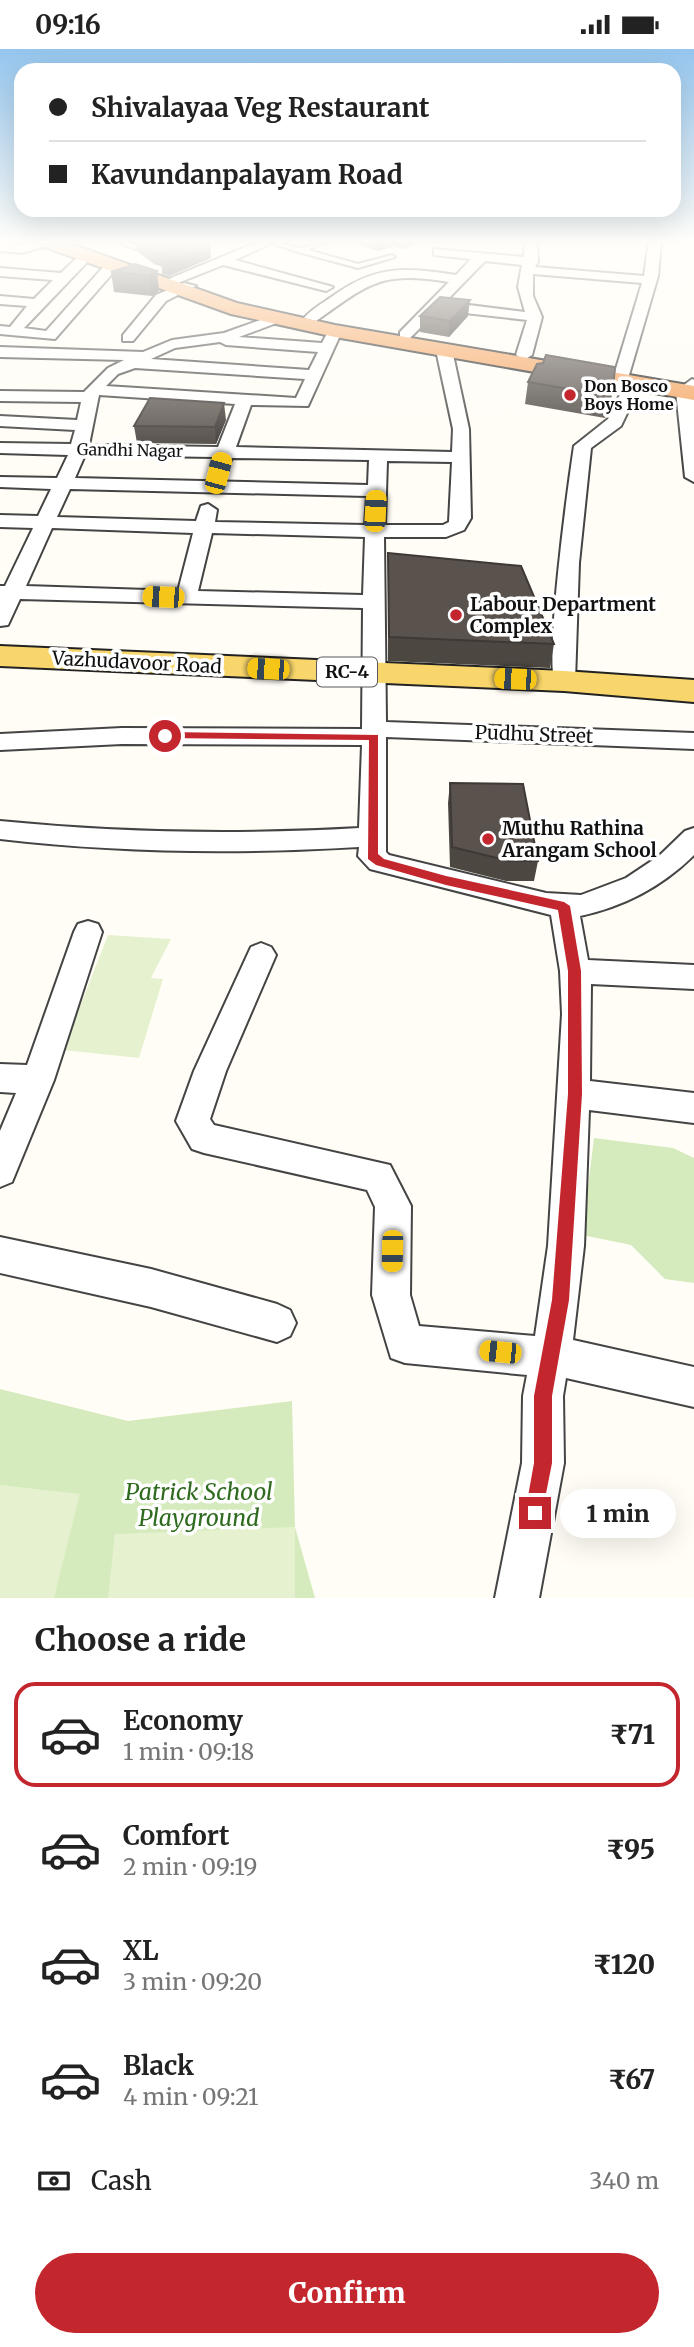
<!DOCTYPE html>
<html lang="en">
<head>
<meta charset="utf-8">
<style>
	:root { --surface:#fff; --page:#f6f6f6; --text:#222; --muted:#767676; --line:#e0e0e0; --accent:#c4262e }
	body { margin:0; font-family:Merriweather,serif; background:var(--page); color:var(--text); height:100vh; display:flex; flex-direction:column; font-size:26px; white-space:nowrap }
	* { box-sizing:border-box; margin:0 }
	p { font-size:23px; color:var(--muted) }
	.icon { flex:none; width:38px; height:38px; fill:none; stroke:currentColor; stroke-width:2; stroke-linecap:round; stroke-linejoin:round }
	.map { position:relative; height:1549px; overflow:hidden }
	.panel { display:flex; flex-direction:column; background:var(--surface); flex:1 }
	.panel>* { flex:none }
	.guide { position:absolute; left:14px; top:14px; width:667px; height:154px; border-radius:21px; box-shadow:0 7px 28px #0002; display:grid; align-content:center; height:154px; padding:0 35px; background:var(--surface) }
	.end { position:absolute; width:32px; height:32px; margin:-16px; border:9px solid #c4262e; background:#fff; box-shadow:0 0 0 4px #fff }
	.from { border-radius:50% }
	.bubble { position:absolute; height:49px; border-radius:24px; background:var(--surface); box-shadow:0 7px 28px #0002; font-size:23px; font-weight:800; line-height:49px; text-align:center }
	.car { position:absolute; width:21px; height:42px; margin:-21px -10px; border-radius:9px; box-shadow:0 0 5px 2px #0007; background:linear-gradient(#f5c518 24%,#345 0 40%,#f5c518 0 76%,#345 0 86%,#f5c518 0) }
	.guide b { display:flex; align-items:center; gap:24px; height:66px; font-size:26px }
	.guide b+b { border-top:2px solid var(--line) }
	.guide i { width:18px; height:18px; background:var(--text) }
	ul { padding:0; list-style:none }
	li { display:flex; align-items:center; gap:21px; height:105px; margin:0 14px 10px; padding:0 21px; border:4px solid transparent; border-radius:21px }
	li div { flex:1 }
	li b { display:block; font-size:26px }
	li em { font-style:normal; font-weight:800 }
	li.selected { border-color:var(--accent) }
	li>.icon { width:63px; height:63px; stroke-width:1.5 }
	h2 { padding:0 35px; font-size:32px; line-height:84px }
	.pay { display:flex; align-items:center; gap:18px; height:77px; padding:0 35px; font-size:26px }
	.pay p { margin-inline-start:auto }
	.primary-button { display:flex; gap:14px; margin-top:auto; padding:14px 35px }
	.primary-button a { flex:1; height:80px; border-radius:42px; background:var(--accent); color:#fff; font-size:28px; font-weight:800; line-height:80px; text-align:center }
	.status { display:flex; justify-content:space-between; align-items:center; height:49px; padding:0 35px; background:var(--surface); direction:ltr }
	.status svg { height:19px; fill:currentColor }
	.map>svg:first-child { display:block }
	.green { fill:#d5ebbd }
	.pitch { fill:#e6f2cf }
	.lines { fill:none; stroke-linecap:round; stroke-linejoin:round }
	.lane-casing { stroke:#444; stroke-width:4 }
	.street-casing { stroke:#444; stroke-width:4 }
	.primary-casing { stroke:#222; stroke-width:4 }
	.highway-casing { stroke:#222; stroke-width:4 }
	.lane { fill:#fff; fill-rule:evenodd }
	.street { fill:#fff; fill-rule:evenodd }
	.primary { fill:#f9d66b; fill-rule:evenodd }
	.highway { fill:#f5a25d; fill-rule:evenodd }
	.wall { fill:#4d4742 }
	.shaded-wall { fill:#3f3936 }
	.building { fill:#5a524d; stroke:#3f3936; stroke-width:2 }
	.route { fill:#c4262e }
	.poi-dot { fill:#c4262e; stroke:#fff; stroke-width:2.5 }
	.labels { text-anchor:middle; stroke-width:7; stroke-linejoin:round; paint-order:stroke }
	.far-poi-label { font-size:16px; font-weight:bold; fill:#111; stroke:#fff; text-anchor:start }
	.far-street-label { font-size:16px; fill:#111; stroke:#fff }
	.shield { fill:#fff; stroke:#585858; stroke-width:2 }
	.shield-label { font-size:18px; font-weight:bold; fill:#111 }
	.poi-label { font-size:19px; font-weight:bold; fill:#111; stroke:#fff; text-anchor:start }
	.street-label { font-size:19px; fill:#111; stroke:#fff }
	.near-park-label { font-size:23px; font-style:italic; fill:#2f6b1f; stroke:#fff }
</style>
</head>
<body>
<div class="status"><b>09:16</b><svg viewBox="0 0 49 12"><path d="M0 12V9h3v3zM5 12V6h3v6zM10 12V3h3v9zM15 12V0h3v12zM26 1h20v11H26zM47 4h2v5h-2z"/></svg></div>
<div class="map">
<svg width="694" height="1549" viewBox="0 0 694 1549">
	<rect width="100%" height="100%" fill="#fffdf5"/>
	<!-- green -->
	<path class="green" d="M594 1089 673 1099 694 1109V1234L665 1230 631 1196 582 1186Z
		M0 1340 128 1372 292 1352 295 1478 315 1549H0Z"/>
	<!-- pitch -->
	<path class="pitch" d="M108 886 171 890 151 929 163 930 139 1009 63 1001Z
		M0 1436 80 1445 54 1549H0Z
		M295 1478V1549H108L115 1485Z"/>
	<g class="lines">
		<!-- lane casing -->
		<g class="lane-casing">
			<path id="lane" d="M114 192H123L135 196 169 192 135 200Z
				M266 192C278 192 288 198 300 199 308 199 317 192 327 192L308 201 358 215 392 206 395 208 358 219 298 203Z"/>
		</g>
		<!-- street casing -->
		<g class="street-casing">
			<path id="street" d="M41 192 56 194 22 204 0 202V194L22 196Z
				M260 192 270 195 235 211 333 238 326 242 223 216 178 234 166 231Z
				M525 192H537L538 213 535 218 644 227 649 192H661L658 227 629 326H617L615 323 642 234 533 225V247L542 268 532 306 524 311 516 306 527 271 438 261 410 289H400V283L449 233C380 222 370 234 316 272L304 269C311 261 321 255 330 249 375 216 403 218 456 226L471 210 434 206V200L524 208ZM485 212 522 216 518 238 525 263 445 253Z
				M81 205 92 208 24 279 46 282 106 215 118 218 55 290 0 285V277L10 278 27 257 0 255V247L34 250 53 231 0 227V219L61 224Z
				M184 234 196 237 166 252 133 292H123V286L156 246Z
				M277 265 284 269 282 272 239 288 322 294 330 279 335 278 342 282 308 357 251 356 236 398 452 403 453 380 436 301 444 296 452 301 469 380 471 469 464 481 446 488H384L386 673 694 684V700L386 688V803L389 806 546 844 581 846 626 829 659 807 685 782 694 779V806C663 837 623 858 580 867L588 911 694 916V940L591 935 590 1032 694 1044V1074L589 1061 584 1197 573 1291 694 1318V1358L566 1329 563 1347 564 1414 539 1549H495L522 1414 523 1347 527 1326 405 1314 391 1309 372 1246 375 1158 367 1141 204 1104 192 1100 176 1072 194 1022 251 898 261 894 271 898 276 906 226 1022 210 1070 214 1076 390 1116 411 1157 410 1246 419 1277 535 1287 548 1197 562 965 560 922 551 866 370 820 358 807 359 798C239 805 120 804 0 790V772C120 784 239 786 359 779L362 696 122 695 0 701V685L122 679 362 680 363 559 20 550 8 576 0 577V537H5L33 479 0 478V466L38 467 51 440 0 438V428L57 429 68 406 0 404V394L71 395 75 381 0 377V367L77 371 81 353 0 352V342L84 343 108 319 124 311 0 308V298L143 303 172 291 224 284ZM220 293 226 296 318 303 309 321 151 310 175 299ZM135 319 305 330 296 349 106 337 118 325ZM99 346 235 355 218 398 89 396ZM85 406 214 408 211 417 220 422 226 421 232 409 369 411 368 436 75 429ZM387 412 452 413 449 473 443 476H385ZM70 440 367 447 365 476 215 473 217 461 208 455 201 457 196 472 57 468ZM52 479 193 484 178 542 26 537ZM212 484 365 488 363 546 198 542Z
				M634 328 642 333 621 377 591 399 579 514 575 632 572 637H556C543 618 569 430 574 397L608 370 626 333Z
				M692 330 694 331V433L685 428 676 342Z
				M88 872 98 875 102 883 54 1031 12 1133 0 1138V1082L16 1044 0 1043V1015L27 1016 74 883 78 875Z
				M0 1188 151 1220 277 1255 290 1261 296 1274 290 1287 277 1293 151 1258 0 1224Z"/>
		</g>
		<!-- primary casing -->
		<g class="primary-casing">
			<path id="primary" d="M0 597 564 622 694 631V653L564 642 0 617Z"/>
		</g>
		<!-- highway casing -->
		<g class="highway-casing">
			<path id="highway" d="M36 192H63L237 254 335 276 694 337V351L335 288 231 265 39 196Z"/>
		</g>
		<!-- lane -->
		<use href="#lane" class="lane"/>
		<!-- street -->
		<use href="#street" class="street"/>
		<!-- primary -->
		<use href="#primary" class="primary"/>
		<!-- highway -->
		<use href="#highway" class="highway"/>
	</g>
	<!-- wall -->
	<path class="wall" d="M131 192H204L210 196 211 209 169 227 162 225V218L154 215 137 202 136 193Z
		M347 192H424L402 200 394 197 378 202Z
		M157 222 159 242 152 247 114 243 111 223Z
		M420 267H468L449 288 420 283Z
		M528 333 613 339 609 361 605 369 525 355Z
		M226 371 216 395 137 394 134 377Z
		M388 504 554 595 550 619 388 612Z
		M450 734 538 812 534 832H506L450 818 448 754Z"/>
	<!-- shaded-wall -->
	<path class="shaded-wall" d="M379 192H394V197L378 202Z
		M403 192H424L402 200Z
		M210 196 211 209 169 227 167 213Z
		M157 222 159 242 152 247 149 227Z
		M470 251 468 267 449 288 450 272Z
		M613 339 609 361 605 369 609 347Z
		M224 354 226 371 216 395 215 378Z"/>
	<!-- building -->
	<path class="building" d="M139 192H204L210 196 167 213 161 211 170 208 153 202Z
		M135 215 157 222 149 227 111 223Z
		M440 248 470 251 450 272 420 267Z
		M546 306 615 318 613 339 609 347 528 333 537 315 543 314Z
		M150 349 224 354 215 378 134 377Z
		M388 504 521 517 554 595 389 588Z
		M450 734 523 735 538 812H509L452 798Z"/>
	<!-- sky -->
	<linearGradient id="sky" x2="0" y2="1"><stop stop-color="#95c6ee"/><stop offset="0.47" stop-color="#fffefa"/><stop offset="1" stop-color="#fffefa" stop-opacity="0"/></linearGradient>
	<rect width="694" height="409" fill="url(#sky)"/>
	<!-- route -->
	<path class="route" d="M165 683 378 686V805L384 810 446 827 564 853 570 857 581 922 582 1045 569 1251 552 1347V1414L541 1470 535 1473 528 1470 525 1464 534 1414V1347L552 1251 568 1045V922L558 861 446 836 376 816 368 810 369 691 162 689V684Z"/>
	<!-- markers -->
	<g class="poi-dot">
		<circle cx="570" cy="346" r="7"/>
		<circle cx="456" cy="566" r="7"/>
		<circle cx="488" cy="790" r="7"/>
	</g>
	<g class="labels">
		<!-- far-poi labels -->
		<g class="far-poi-label">
			<text x="584" y="343">Don Bosco<tspan x="584" dy="18">Boys Home</tspan></text>
		</g>
		<!-- far-street labels -->
		<g class="far-street-label">
			<text transform="translate(130 401) rotate(1)" y="6">Gandhi Nagar</text>
		</g>
		<!-- shield labels -->
		<rect class="shield" x="317" y="608.5" width="60" height="29" rx="5"/>
		<g class="shield-label">
			<text x="347" y="629">RC-4</text>
		</g>
		<!-- poi labels -->
		<g class="poi-label">
			<text x="470" y="562">Labour Department<tspan x="470" dy="22">Complex</tspan></text>
			<text x="502" y="786">Muthu Rathina<tspan x="502" dy="22">Arangam School</tspan></text>
		</g>
		<!-- street labels -->
		<g class="street-label">
			<text transform="translate(137 613) rotate(3)" y="7">Vazhudavoor Road</text>
			<text transform="translate(534 685) rotate(2)" y="7">Pudhu Street</text>
		</g>
		<!-- near-park labels -->
		<g class="near-park-label">
			<text x="199" y="1451">Patrick School<tspan x="199" dy="26">Playground</tspan></text>
		</g>
	</g>
</svg>
<i class="end from" style="left:165px;top:687px"></i>
<i class="end" style="left:535px;top:1464px"></i>
<div class="bubble" style="left:560px;top:1440px;width:116px">1 min</div>
<i class="car" style="left:218px;top:424px;rotate:15deg"></i>
<i class="car" style="left:375px;top:462px;rotate:3deg"></i>
<i class="car" style="left:163px;top:548px;rotate:272deg"></i>
<i class="car" style="left:268px;top:620px;rotate:273deg"></i>
<i class="car" style="left:515px;top:630px;rotate:272deg"></i>
<i class="car" style="left:392px;top:1202px;rotate:181deg"></i>
<i class="car" style="left:500px;top:1303px;rotate:276deg"></i>
<div class="guide">
<b><i class="from"></i>Shivalayaa Veg Restaurant</b>
<b><i></i>Kavundanpalayam Road</b>
</div>
</div>
<section class="panel">
<h2>Choose a ride</h2>
<ul>
<li class="selected"><svg class="icon" aria-label="car" viewBox="0 0 24 24"><path d="M5 17H2v-5l4-1 3-4h7l3 4 3 1v5h-3M9 17h6M6 11h13"/><circle cx="7" cy="17" r="2"/><circle cx="17" cy="17" r="2"/></svg><div><b>Economy</b><p>1 min · 09:18</p></div><em>₹71</em></li>
<li><svg class="icon" aria-label="car" viewBox="0 0 24 24"><path d="M5 17H2v-5l4-1 3-4h7l3 4 3 1v5h-3M9 17h6M6 11h13"/><circle cx="7" cy="17" r="2"/><circle cx="17" cy="17" r="2"/></svg><div><b>Comfort</b><p>2 min · 09:19</p></div><em>₹95</em></li>
<li><svg class="icon" aria-label="car" viewBox="0 0 24 24"><path d="M5 17H2v-5l4-1 3-4h7l3 4 3 1v5h-3M9 17h6M6 11h13"/><circle cx="7" cy="17" r="2"/><circle cx="17" cy="17" r="2"/></svg><div><b>XL</b><p>3 min · 09:20</p></div><em>₹120</em></li>
<li><svg class="icon" aria-label="car" viewBox="0 0 24 24"><path d="M5 17H2v-5l4-1 3-4h7l3 4 3 1v5h-3M9 17h6M6 11h13"/><circle cx="7" cy="17" r="2"/><circle cx="17" cy="17" r="2"/></svg><div><b>Black</b><p>4 min · 09:21</p></div><em>₹67</em></li>
</ul>
<div class="pay"><svg class="icon" aria-label="cash" viewBox="0 0 24 24"><path d="M3 7h18v10H3z"/><circle cx="12" cy="12" r="2"/></svg>Cash<p>340 m</p></div>
<div class="primary-button"><a>Confirm</a></div>
</section>
</body>
</html>
